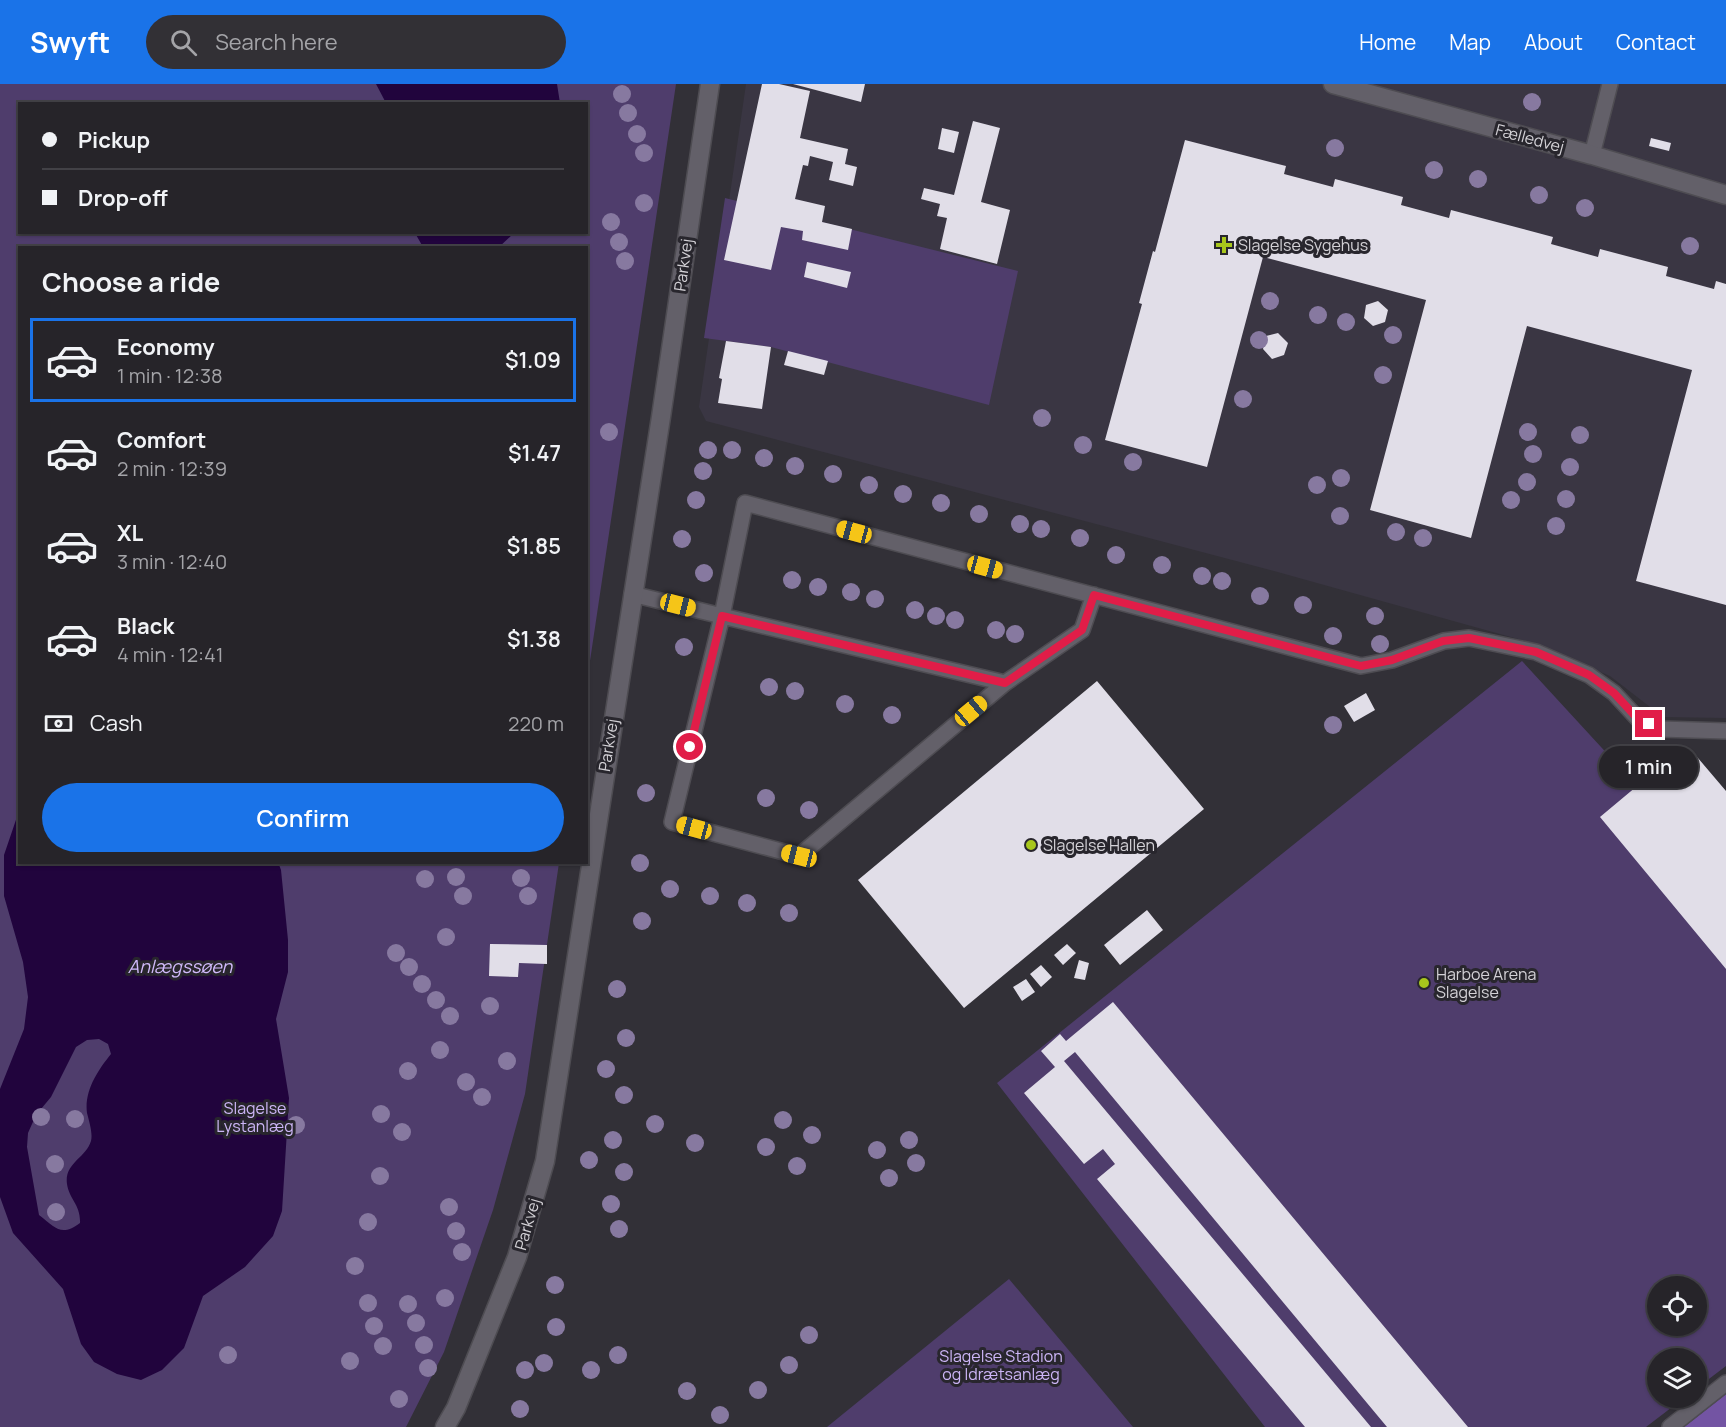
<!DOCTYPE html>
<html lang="en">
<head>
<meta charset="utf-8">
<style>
	:root { --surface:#262429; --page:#323035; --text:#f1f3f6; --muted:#a4a4a8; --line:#424146; --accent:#1a73e8 }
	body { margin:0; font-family:Manrope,sans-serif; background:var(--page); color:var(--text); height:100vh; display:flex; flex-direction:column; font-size:22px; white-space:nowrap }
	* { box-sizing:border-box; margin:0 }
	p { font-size:20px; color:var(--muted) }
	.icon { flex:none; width:33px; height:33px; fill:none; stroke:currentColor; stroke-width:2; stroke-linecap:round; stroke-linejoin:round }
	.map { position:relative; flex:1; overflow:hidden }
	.sheet { position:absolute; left:18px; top:162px; width:570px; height:618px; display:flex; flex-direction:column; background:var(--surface); border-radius:0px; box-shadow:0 2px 4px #0004,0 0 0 2px var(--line) }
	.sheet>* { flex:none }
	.guide { position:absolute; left:18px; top:18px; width:570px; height:132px; border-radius:0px; box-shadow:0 2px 4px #0004,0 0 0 2px var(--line); display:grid; align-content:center; height:132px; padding:0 24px; background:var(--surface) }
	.controls { position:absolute; left:1647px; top:1192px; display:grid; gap:12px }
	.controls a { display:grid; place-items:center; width:60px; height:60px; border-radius:50%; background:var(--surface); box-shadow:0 2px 4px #0004,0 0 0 2px var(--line); font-size:30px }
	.end { position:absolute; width:27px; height:27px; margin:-14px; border:8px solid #e11d48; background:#fff; box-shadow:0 0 0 3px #fff }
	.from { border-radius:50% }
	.bubble { position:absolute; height:42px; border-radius:21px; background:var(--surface); box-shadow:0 2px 4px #0004,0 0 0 2px var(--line); font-size:20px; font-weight:600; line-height:42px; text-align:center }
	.car { position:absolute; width:18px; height:36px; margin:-18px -9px; border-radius:8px; box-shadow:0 0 4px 2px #0007; background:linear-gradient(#f5c518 24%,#345 0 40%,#f5c518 0 76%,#345 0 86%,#f5c518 0) }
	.guide b { display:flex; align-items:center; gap:21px; height:57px; font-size:22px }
	.guide b+b { border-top:2px solid var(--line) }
	.guide i { width:15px; height:15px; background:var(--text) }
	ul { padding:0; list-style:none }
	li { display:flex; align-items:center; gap:18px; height:84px; margin:0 12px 9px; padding:0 12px; border:3px solid transparent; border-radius:0px }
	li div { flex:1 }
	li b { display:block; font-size:22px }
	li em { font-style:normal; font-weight:600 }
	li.selected { border-color:var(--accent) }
	li>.icon { width:54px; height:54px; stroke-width:1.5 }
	h2 { padding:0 24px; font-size:27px; line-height:72px }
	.pay { display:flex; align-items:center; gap:15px; height:66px; padding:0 24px; font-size:22px }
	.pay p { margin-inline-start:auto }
	.action { display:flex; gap:12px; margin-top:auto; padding:12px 24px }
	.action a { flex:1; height:69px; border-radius:36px; background:var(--accent); color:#fff; font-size:24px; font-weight:600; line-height:69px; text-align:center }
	header { display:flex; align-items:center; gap:36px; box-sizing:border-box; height:84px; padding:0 30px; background:var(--accent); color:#fff }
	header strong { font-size:28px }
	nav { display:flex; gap:33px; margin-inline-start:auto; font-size:21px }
	.search { width:420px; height:54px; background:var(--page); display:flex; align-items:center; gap:15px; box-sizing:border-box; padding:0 21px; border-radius:33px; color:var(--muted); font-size:22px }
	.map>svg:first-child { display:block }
	.built { fill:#3a3643 }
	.green { fill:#4f3d6c; fill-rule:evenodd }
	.forest { fill:#7354a3 }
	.water { fill:#21043d; fill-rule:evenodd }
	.building { fill:#e1dee8 }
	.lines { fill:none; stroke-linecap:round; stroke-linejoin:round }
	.lane-casing { stroke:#4e4c52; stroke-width:18 }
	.street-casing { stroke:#4e4c52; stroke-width:21 }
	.secondary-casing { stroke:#4e4c52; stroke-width:21 }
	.lane { stroke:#636069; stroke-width:15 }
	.street { stroke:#636069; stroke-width:18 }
	.secondary { stroke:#636069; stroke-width:18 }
	.tree { fill:#8779a0 }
	.route { stroke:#e11d48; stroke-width:8 }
	.poi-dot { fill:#a8c71c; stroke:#28262d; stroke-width:2 }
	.labels { text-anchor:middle; stroke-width:6; stroke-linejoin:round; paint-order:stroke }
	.street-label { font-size:16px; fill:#d3d1d6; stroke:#28262d }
	.poi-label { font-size:16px; fill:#d3d1d6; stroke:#28262d; text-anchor:start }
	.park-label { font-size:16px; fill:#ccb5f6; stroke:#28262d }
	.water-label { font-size:18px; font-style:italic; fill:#d1bafb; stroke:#28262d }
</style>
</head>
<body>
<header>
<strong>Swyft</strong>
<div class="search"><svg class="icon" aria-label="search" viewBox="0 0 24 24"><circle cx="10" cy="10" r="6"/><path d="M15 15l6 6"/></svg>Search here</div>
<nav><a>Home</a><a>Map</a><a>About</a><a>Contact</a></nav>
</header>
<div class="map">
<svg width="1726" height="1343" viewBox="0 0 1726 1343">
	<rect width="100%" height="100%" fill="#323037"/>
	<!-- built -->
	<path class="built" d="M746 0H1726V634L1663 633 1610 592 1525 557 1274 487 706 337 699 323Z"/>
	<!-- green -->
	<path class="green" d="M0 0H676L587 597 586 164H20V778L559 779 525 1010 493 1126 444 1268 406 1343H0ZM20 20H586V148H20Z
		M725 114 1018 187 989 321 771 263 704 254Z
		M1522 577 1726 799V1282L1697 1304 1696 1275H1658V1314H1684L1646 1343H1265L997 999ZM1658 1203H1696V1242H1658Z
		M1009 1195 1133 1343H827Z"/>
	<!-- forest -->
	<path class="forest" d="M1726 1310V1343H1684Z"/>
	<!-- water -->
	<path class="water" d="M376 0H557L560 19H386Z
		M415 149H514L498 164 423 163Z
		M19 727 20 778H278L281 786 288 856V888L276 935 289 1014 282 1127 273 1152 245 1183 203 1212 184 1264 162 1286 141 1296 117 1290 94 1278 81 1260 63 1205 13 1149 0 1113V1005L24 945 28 913 23 878 4 812V771ZM99 955 108 960 111 970C98 986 84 1007 87 1029 89 1037 93 1049 91 1057 86 1074 64 1079 67 1100 69 1115 81 1121 80 1139 61 1153 56 1144 39 1131L27 1063 28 1049 36 1031 51 1013 76 963 87 956Z"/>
	<!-- building -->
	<path class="building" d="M762 0H779L810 7 800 54 848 65 845 80 857 83 853 102 829 96 833 78 810 72 808 82 803 81 795 115 825 122 822 138 852 145 848 166 802 156 803 147 781 143 771 186 724 176Z
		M793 0H865L861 18Z
		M973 37 1000 44 981 118 1010 126 997 180 940 165 947 134 937 132 940 120 921 115 924 104 954 111Z
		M942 44 959 48 954 69 938 65Z
		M1651 54 1671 59 1669 67 1649 62Z
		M1185 56 1286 82 1284 90 1333 103 1335 95 1403 113 1401 121 1449 134 1451 126 1553 153 1551 160 1598 173 1600 165 1668 183 1666 192 1714 205 1716 197 1726 200V521L1636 497 1692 286 1527 242 1471 454 1370 426 1426 216 1263 173 1207 383 1105 356 1142 220 1139 219 1153 167 1155 168Z
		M807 178 851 188 847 204 804 193Z
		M1378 217 1388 226 1385 238 1373 242 1364 234 1366 221Z
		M1278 249 1288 259 1284 271 1272 275 1263 265 1266 252Z
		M726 257 771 263 762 325 718 319 722 295 719 294Z
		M788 267 828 277 824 291 784 281Z
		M1097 597 1204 725 964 924 858 796Z
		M1366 609 1375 626 1354 638 1344 622Z
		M1692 667 1726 707V885L1600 733 1667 677 1673 683Z
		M1147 826 1163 846 1120 881 1104 861Z
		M490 860 547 861V880L519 879 518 893 489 892Z
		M1067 860 1076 869 1063 881 1054 871Z
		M1079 876 1089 879 1085 896 1074 894Z
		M1041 881 1052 893 1041 903 1030 890Z
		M1026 895 1035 908 1022 917 1013 903Z
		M1113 918 1468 1343H1387L1075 968 1064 977 1371 1343H1305L1097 1095 1115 1080 1103 1065 1084 1080 1024 1009 1055 983 1041 967 1060 950 1066 957Z"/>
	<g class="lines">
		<!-- lane casing -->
		<g class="lane-casing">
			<path id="lane" d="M1592 71 1610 0
				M632 510 722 532 672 738 799 772 1005 599
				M1094 511 1082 546 1005 599 722 532 745 419 1361 582 1392 576 1444 557 1469 554 1536 568 1589 591 1614 609 1638 635 1660 645 1726 647
				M1670 1343 1726 1299"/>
		</g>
		<!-- street casing -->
		<g class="street-casing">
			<path id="street" d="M1333 0 1592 71 1726 111"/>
		</g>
		<!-- secondary casing -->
		<g class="secondary-casing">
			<path id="secondary" d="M445 1343 456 1324 517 1173 545 1077 661 333 710 0"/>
		</g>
		<!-- lane -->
		<use href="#lane" class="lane"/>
		<!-- street -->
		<use href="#street" class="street"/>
		<!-- secondary -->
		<use href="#secondary" class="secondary"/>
	</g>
	<!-- trees -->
	<g class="tree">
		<circle cx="622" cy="10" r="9"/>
		<circle cx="1532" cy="18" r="9"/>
		<circle cx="628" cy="29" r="9"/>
		<circle cx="637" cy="50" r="9"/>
		<circle cx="1335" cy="64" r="9"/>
		<circle cx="644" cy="69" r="9"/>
		<circle cx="1434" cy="86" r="9"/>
		<circle cx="1478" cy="95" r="9"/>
		<circle cx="1539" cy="111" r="9"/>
		<circle cx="644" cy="119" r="9"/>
		<circle cx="1585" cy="124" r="9"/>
		<circle cx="611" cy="138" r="9"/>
		<circle cx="619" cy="158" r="9"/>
		<circle cx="1690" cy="162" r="9"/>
		<circle cx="625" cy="177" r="9"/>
		<circle cx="1270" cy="217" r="9"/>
		<circle cx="1318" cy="231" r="9"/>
		<circle cx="1346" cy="238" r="9"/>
		<circle cx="1393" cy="251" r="9"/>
		<circle cx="1259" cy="256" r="9"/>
		<circle cx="1383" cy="291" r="9"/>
		<circle cx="1243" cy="315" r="9"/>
		<circle cx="1042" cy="334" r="9"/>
		<circle cx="609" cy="348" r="9"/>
		<circle cx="1528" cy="348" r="9"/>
		<circle cx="1580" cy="351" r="9"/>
		<circle cx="1083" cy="361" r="9"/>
		<circle cx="708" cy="366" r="9"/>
		<circle cx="732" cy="366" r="9"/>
		<circle cx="1533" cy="370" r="9"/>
		<circle cx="764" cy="374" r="9"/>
		<circle cx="1133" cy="378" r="9"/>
		<circle cx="795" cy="382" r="9"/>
		<circle cx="1570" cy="383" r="9"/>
		<circle cx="703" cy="387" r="9"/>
		<circle cx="833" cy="390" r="9"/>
		<circle cx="1341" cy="394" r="9"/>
		<circle cx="1527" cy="398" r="9"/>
		<circle cx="869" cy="401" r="9"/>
		<circle cx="1317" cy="401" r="9"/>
		<circle cx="903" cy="410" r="9"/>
		<circle cx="1566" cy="415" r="9"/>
		<circle cx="696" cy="416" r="9"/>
		<circle cx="1511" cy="416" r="9"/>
		<circle cx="941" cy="419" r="9"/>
		<circle cx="979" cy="430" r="9"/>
		<circle cx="1340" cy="432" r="9"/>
		<circle cx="1020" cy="440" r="9"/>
		<circle cx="1556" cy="442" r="9"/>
		<circle cx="1041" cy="445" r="9"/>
		<circle cx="1396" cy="448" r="9"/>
		<circle cx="1080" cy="454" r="9"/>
		<circle cx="1423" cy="454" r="9"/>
		<circle cx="682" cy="455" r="9"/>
		<circle cx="1116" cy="471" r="9"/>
		<circle cx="1162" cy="481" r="9"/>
		<circle cx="704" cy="489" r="9"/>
		<circle cx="1202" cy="492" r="9"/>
		<circle cx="792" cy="496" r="9"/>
		<circle cx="1222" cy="497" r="9"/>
		<circle cx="818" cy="503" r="9"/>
		<circle cx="851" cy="508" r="9"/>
		<circle cx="1260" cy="512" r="9"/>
		<circle cx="875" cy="515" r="9"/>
		<circle cx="1303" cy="521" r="9"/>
		<circle cx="915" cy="526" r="9"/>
		<circle cx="936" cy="532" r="9"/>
		<circle cx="1375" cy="532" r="9"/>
		<circle cx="955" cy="536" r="9"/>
		<circle cx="996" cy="546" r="9"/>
		<circle cx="1015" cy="550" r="9"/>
		<circle cx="1333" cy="552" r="9"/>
		<circle cx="1380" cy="560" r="9"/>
		<circle cx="684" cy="563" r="9"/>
		<circle cx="769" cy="603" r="9"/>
		<circle cx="795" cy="607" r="9"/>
		<circle cx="845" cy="620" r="9"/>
		<circle cx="892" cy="631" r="9"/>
		<circle cx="1333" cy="641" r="9"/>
		<circle cx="646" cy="709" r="9"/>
		<circle cx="766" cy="714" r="9"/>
		<circle cx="809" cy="726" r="9"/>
		<circle cx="640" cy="779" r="9"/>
		<circle cx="456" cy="793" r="9"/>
		<circle cx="521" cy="794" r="9"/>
		<circle cx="425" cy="795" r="9"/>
		<circle cx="670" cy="805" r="9"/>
		<circle cx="463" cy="812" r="9"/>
		<circle cx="528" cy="812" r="9"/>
		<circle cx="710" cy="812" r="9"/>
		<circle cx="747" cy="819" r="9"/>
		<circle cx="789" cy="829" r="9"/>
		<circle cx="642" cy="837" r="9"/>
		<circle cx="446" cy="853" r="9"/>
		<circle cx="396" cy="869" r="9"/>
		<circle cx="409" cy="883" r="9"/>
		<circle cx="422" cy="900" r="9"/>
		<circle cx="617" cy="905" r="9"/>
		<circle cx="436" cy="916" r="9"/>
		<circle cx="490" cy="922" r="9"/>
		<circle cx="450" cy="932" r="9"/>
		<circle cx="626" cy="954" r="9"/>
		<circle cx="440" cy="966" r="9"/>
		<circle cx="507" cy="977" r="9"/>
		<circle cx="606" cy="985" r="9"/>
		<circle cx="408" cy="987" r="9"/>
		<circle cx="466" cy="998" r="9"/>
		<circle cx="624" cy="1011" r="9"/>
		<circle cx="482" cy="1013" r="9"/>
		<circle cx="381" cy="1030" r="9"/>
		<circle cx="41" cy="1033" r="9"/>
		<circle cx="75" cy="1035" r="9"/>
		<circle cx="783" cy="1036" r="9"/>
		<circle cx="655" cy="1040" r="9"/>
		<circle cx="296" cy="1041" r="9"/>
		<circle cx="402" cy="1048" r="9"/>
		<circle cx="812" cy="1051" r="9"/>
		<circle cx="613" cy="1056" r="9"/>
		<circle cx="909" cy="1056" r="9"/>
		<circle cx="695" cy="1059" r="9"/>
		<circle cx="766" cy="1063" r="9"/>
		<circle cx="877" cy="1066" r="9"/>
		<circle cx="589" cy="1076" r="9"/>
		<circle cx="916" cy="1079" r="9"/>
		<circle cx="55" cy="1080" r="9"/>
		<circle cx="797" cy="1082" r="9"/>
		<circle cx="624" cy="1088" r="9"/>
		<circle cx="380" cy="1092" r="9"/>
		<circle cx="889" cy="1094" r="9"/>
		<circle cx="611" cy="1120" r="9"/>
		<circle cx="449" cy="1123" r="9"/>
		<circle cx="56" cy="1128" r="9"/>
		<circle cx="368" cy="1138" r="9"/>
		<circle cx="619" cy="1145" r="9"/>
		<circle cx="456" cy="1147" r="9"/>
		<circle cx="462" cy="1168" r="9"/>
		<circle cx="355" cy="1182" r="9"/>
		<circle cx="555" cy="1201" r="9"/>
		<circle cx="445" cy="1214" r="9"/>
		<circle cx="368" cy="1219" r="9"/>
		<circle cx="408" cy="1220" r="9"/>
		<circle cx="416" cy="1239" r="9"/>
		<circle cx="374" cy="1242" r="9"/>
		<circle cx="556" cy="1243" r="9"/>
		<circle cx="809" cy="1251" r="9"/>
		<circle cx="424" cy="1261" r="9"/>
		<circle cx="383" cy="1262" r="9"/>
		<circle cx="228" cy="1271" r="9"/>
		<circle cx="618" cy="1271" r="9"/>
		<circle cx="350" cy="1277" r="9"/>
		<circle cx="544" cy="1279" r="9"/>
		<circle cx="789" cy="1281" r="9"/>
		<circle cx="428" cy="1284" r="9"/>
		<circle cx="525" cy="1286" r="9"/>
		<circle cx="591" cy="1286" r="9"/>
		<circle cx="758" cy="1306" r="9"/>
		<circle cx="687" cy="1307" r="9"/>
		<circle cx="399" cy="1315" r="9"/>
		<circle cx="520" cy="1325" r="9"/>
		<circle cx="720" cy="1331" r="9"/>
	</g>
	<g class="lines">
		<!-- route -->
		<path class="route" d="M690 663 722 532 1005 599 1082 546 1094 511 1361 582 1392 576 1443 557 1469 554 1536 568 1589 591 1614 609 1638 635 1649 640"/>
	</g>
	<!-- markers -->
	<g class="poi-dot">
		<path d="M1221 152h6v6h6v6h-6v6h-6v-6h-6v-6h6z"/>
		<circle cx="1031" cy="761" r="6"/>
		<circle cx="1424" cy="899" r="6"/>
	</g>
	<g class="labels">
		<!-- street labels -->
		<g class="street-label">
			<text transform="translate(1530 54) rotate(15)" y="6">Fælledvej</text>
			<text transform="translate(683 181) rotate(-82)" y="6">Parkvej</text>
			<text transform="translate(608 661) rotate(-81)" y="6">Parkvej</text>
			<text transform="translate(527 1140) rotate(-74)" y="6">Parkvej</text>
		</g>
		<!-- poi labels -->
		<g class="poi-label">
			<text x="1238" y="167">Slagelse Sygehus</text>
			<text x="1043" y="767">Slagelse Hallen</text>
			<text x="1436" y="896">Harboe Arena<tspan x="1436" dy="18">Slagelse</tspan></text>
		</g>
		<!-- park labels -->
		<g class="park-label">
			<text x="255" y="1030">Slagelse<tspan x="255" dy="18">Lystanlæg</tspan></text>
			<text x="1001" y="1278">Slagelse Stadion<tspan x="1001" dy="18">og Idrætsanlæg</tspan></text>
		</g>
		<!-- water labels -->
		<g class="water-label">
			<text x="180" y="889">Anlægssøen</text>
		</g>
	</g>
</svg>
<div class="controls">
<a><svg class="icon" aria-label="locate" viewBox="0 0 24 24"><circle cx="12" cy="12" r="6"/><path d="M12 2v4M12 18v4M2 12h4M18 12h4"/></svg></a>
<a><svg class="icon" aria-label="layers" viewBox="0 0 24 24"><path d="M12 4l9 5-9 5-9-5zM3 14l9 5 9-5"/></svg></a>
</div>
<i class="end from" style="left:690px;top:663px"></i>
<i class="end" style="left:1649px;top:640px"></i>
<div class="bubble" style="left:1599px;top:662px;width:99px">1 min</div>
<i class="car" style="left:854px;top:448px;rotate:285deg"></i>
<i class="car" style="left:985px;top:483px;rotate:105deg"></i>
<i class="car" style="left:678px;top:521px;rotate:104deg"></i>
<i class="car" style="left:971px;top:627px;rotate:50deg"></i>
<i class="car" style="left:694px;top:744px;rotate:285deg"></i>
<i class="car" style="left:799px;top:772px;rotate:284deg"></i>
<div class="guide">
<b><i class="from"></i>Pickup</b>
<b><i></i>Drop-off</b>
</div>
<section class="sheet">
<h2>Choose a ride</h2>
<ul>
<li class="selected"><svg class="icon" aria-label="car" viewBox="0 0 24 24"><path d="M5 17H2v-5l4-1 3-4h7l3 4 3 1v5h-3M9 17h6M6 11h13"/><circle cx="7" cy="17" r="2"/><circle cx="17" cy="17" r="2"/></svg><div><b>Economy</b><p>1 min · 12:38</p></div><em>$1.09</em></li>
<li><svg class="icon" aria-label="car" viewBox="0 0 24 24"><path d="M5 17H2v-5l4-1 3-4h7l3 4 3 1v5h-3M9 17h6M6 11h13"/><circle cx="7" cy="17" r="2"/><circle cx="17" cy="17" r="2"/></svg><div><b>Comfort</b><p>2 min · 12:39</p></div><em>$1.47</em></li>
<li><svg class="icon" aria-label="car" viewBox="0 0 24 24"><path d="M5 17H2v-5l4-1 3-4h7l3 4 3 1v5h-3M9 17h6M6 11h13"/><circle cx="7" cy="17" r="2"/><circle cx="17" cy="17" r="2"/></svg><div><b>XL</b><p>3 min · 12:40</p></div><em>$1.85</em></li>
<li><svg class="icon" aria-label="car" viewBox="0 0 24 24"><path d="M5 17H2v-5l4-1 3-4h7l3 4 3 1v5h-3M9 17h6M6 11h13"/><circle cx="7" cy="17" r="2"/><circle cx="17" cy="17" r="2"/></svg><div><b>Black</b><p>4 min · 12:41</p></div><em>$1.38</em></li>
</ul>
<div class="pay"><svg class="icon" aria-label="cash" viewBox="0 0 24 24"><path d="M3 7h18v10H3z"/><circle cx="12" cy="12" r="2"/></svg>Cash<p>220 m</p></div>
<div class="action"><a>Confirm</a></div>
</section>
</div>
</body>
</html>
